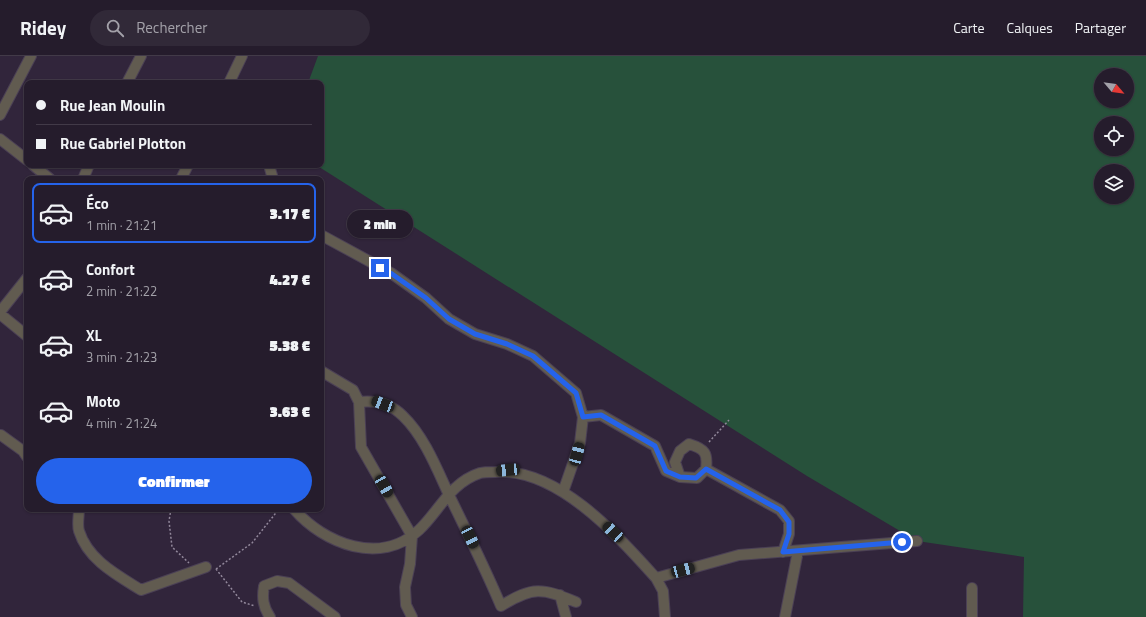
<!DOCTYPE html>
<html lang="fr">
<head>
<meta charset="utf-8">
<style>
	:root { --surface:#251c2c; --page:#312938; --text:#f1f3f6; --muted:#a3a1a9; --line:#423a48; --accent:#2563eb }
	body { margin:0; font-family:"Titillium Web",sans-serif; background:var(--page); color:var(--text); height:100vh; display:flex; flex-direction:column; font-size:15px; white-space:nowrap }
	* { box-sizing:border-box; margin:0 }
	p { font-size:13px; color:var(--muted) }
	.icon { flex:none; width:22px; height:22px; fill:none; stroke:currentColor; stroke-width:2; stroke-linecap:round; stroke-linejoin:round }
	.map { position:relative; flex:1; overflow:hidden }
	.drawer { position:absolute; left:24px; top:120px; width:300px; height:336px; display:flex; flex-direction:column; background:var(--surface); border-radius:8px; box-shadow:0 1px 3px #0004,0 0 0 1px var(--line) }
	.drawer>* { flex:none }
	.guide { position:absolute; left:24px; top:24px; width:300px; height:88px; border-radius:8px; box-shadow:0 1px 3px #0004,0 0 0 1px var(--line); display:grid; align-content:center; height:88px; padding:0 12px; background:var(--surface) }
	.needle { width:26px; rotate:119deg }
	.tools { position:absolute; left:1094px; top:12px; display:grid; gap:8px }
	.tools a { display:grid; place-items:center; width:40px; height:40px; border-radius:50%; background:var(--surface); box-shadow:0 1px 3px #0004,0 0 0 1px var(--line); font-size:20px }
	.end { position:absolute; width:18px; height:18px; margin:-9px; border:5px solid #2563eb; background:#fff; box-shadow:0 0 0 2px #fff }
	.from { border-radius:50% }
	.bubble { position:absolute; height:28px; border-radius:14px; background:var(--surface); box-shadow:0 1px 3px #0004,0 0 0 1px var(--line); font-size:13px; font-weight:800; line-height:28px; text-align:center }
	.car { position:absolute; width:12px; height:24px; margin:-12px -6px; border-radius:5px; box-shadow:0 0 3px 1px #0007; background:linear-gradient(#222 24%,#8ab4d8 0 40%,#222 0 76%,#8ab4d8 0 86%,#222 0) }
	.guide b { display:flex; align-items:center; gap:14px; height:38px; font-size:15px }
	.guide b+b { border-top:1px solid var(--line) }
	.guide i { width:10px; height:10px; background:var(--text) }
	ul { padding:7px 0 0; list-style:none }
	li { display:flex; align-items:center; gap:12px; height:60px; margin:0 8px 6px; padding:0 4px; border:2px solid transparent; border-radius:8px }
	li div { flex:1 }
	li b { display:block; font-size:15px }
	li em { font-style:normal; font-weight:800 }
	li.selected { border-color:var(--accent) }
	li>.icon { width:36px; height:36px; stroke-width:1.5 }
	.primary-button { display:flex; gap:8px; margin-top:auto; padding:8px 12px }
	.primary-button a { flex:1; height:46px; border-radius:24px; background:var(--accent); color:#fff; font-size:16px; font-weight:800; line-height:46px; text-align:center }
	header { display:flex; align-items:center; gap:24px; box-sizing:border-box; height:56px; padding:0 20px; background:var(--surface); border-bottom:1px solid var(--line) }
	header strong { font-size:19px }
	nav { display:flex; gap:22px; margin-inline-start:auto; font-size:14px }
	.search { width:280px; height:36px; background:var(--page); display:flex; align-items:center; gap:10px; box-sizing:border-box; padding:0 14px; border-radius:22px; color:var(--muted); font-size:15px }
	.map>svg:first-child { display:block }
	.green { fill:#27513b; fill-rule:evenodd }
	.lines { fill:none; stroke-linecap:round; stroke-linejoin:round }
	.minor-casing { stroke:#4b4055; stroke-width:12 }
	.path { stroke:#92889b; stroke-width:1.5; stroke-dasharray:2 2; stroke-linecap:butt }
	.minor { stroke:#615b50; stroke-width:10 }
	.route { stroke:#2563eb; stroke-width:5 }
</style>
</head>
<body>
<header>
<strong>Ridey</strong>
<div class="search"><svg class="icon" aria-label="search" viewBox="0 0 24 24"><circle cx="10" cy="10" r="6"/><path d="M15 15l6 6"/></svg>Rechercher</div>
<nav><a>Carte</a><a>Calques</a><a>Partager</a></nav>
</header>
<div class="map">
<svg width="1146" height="561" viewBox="0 0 1146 561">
	<rect width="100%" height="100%" fill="#31253b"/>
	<!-- green -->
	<path class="green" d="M318 0H1146V561H1023L1024 501 917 485 807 420 316 109H321V27H308ZM1101 19H1127V45H1101ZM1101 67H1127V93H1101ZM1101 115H1127V141H1101Z"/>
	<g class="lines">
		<!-- minor casing -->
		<g class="minor-casing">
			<path id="minor" d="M127 27 141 0
				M229 27 242 0
				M0 59 31 0
				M0 83 27 104
				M33 109 50 123
				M269 109 273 123
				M83 123 89 109
				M181 123 188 109
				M321 179 391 217 426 242 449 263 475 278 507 288 533 300 576 337 583 361 580 387 563 436
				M0 256 27 222
				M0 258 27 280
				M321 315 353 334 359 346 361 391 412 480 410 508 405 531 406 549 412 561
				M359 346C376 344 391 348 403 360 424 380 437 413 449 439 467 476 485 512 501 550 533 530 542 532 576 546
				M583 361 601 359 655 390 666 415 680 421 697 422 706 413 780 454 789 465V478L783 496
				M1 379 23 395 27 401
				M680 421 675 406 680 395 689 388C705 393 708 397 706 413
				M79 453C79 460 77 469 79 475 88 504 117 519 141 534L206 511
				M294 453C324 488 381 510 419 474 440 454 450 427 480 417 484 416 490 416 495 416 557 411 618 480 656 522L739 499 917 485
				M656 522 663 535 665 561
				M972 532V561
				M560 539 566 561
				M270 561C263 551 262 542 264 530L277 525 289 527 335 561
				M785 561 798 495"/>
		</g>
		<!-- path -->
		<path class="path" d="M709 386 729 364
			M171 453 169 465 172 491 189 507
			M216 513 252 487 279 453
			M216 513 242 546 255 550"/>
		<!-- minor -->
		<use href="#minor" class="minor"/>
	</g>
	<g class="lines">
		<!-- route -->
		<path class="route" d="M380 212 392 218 426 242 449 263 475 278 507 288 533 300 576 337 583 361 601 359 655 390 666 415 680 421 696 422 706 413 780 454 789 466V478L783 496 902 486"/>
	</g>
</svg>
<div class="tools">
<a><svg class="needle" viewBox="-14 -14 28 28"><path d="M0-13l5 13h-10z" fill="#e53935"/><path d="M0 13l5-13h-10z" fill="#a3a1a9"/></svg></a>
<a><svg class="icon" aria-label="locate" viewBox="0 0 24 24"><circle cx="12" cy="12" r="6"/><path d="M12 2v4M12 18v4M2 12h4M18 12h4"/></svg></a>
<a><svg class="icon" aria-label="layers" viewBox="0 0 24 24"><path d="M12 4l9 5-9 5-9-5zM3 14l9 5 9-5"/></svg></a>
</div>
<i class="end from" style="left:902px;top:486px"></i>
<i class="end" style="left:380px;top:212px"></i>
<div class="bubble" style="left:347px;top:154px;width:66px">2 min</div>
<i class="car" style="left:383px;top:348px;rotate:291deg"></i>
<i class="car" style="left:577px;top:398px;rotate:15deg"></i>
<i class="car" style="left:508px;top:414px;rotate:265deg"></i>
<i class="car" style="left:384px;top:430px;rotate:150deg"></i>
<i class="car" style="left:613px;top:476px;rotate:313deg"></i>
<i class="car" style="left:470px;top:481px;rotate:154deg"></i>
<i class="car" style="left:683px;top:514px;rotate:75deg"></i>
<div class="guide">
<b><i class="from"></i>Rue Jean Moulin</b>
<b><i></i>Rue Gabriel Plotton</b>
</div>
<section class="drawer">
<ul>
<li class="selected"><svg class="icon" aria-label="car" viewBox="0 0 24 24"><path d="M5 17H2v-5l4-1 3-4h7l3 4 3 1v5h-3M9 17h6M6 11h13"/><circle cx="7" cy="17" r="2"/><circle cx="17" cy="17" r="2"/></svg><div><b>Éco</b><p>1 min · 21:21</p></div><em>3.17 €</em></li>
<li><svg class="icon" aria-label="car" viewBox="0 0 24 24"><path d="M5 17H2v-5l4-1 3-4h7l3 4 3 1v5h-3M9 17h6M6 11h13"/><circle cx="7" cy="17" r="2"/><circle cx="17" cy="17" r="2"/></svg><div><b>Confort</b><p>2 min · 21:22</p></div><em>4.27 €</em></li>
<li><svg class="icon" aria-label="car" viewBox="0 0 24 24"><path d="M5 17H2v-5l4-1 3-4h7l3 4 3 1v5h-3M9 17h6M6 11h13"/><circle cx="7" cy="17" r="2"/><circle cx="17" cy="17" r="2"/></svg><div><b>XL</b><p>3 min · 21:23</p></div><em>5.38 €</em></li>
<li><svg class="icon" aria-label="car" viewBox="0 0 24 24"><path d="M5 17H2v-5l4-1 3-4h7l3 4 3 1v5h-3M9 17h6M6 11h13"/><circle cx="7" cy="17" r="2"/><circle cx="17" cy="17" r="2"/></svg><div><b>Moto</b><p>4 min · 21:24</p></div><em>3.63 €</em></li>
</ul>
<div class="primary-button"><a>Confirmer</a></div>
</section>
</div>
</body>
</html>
